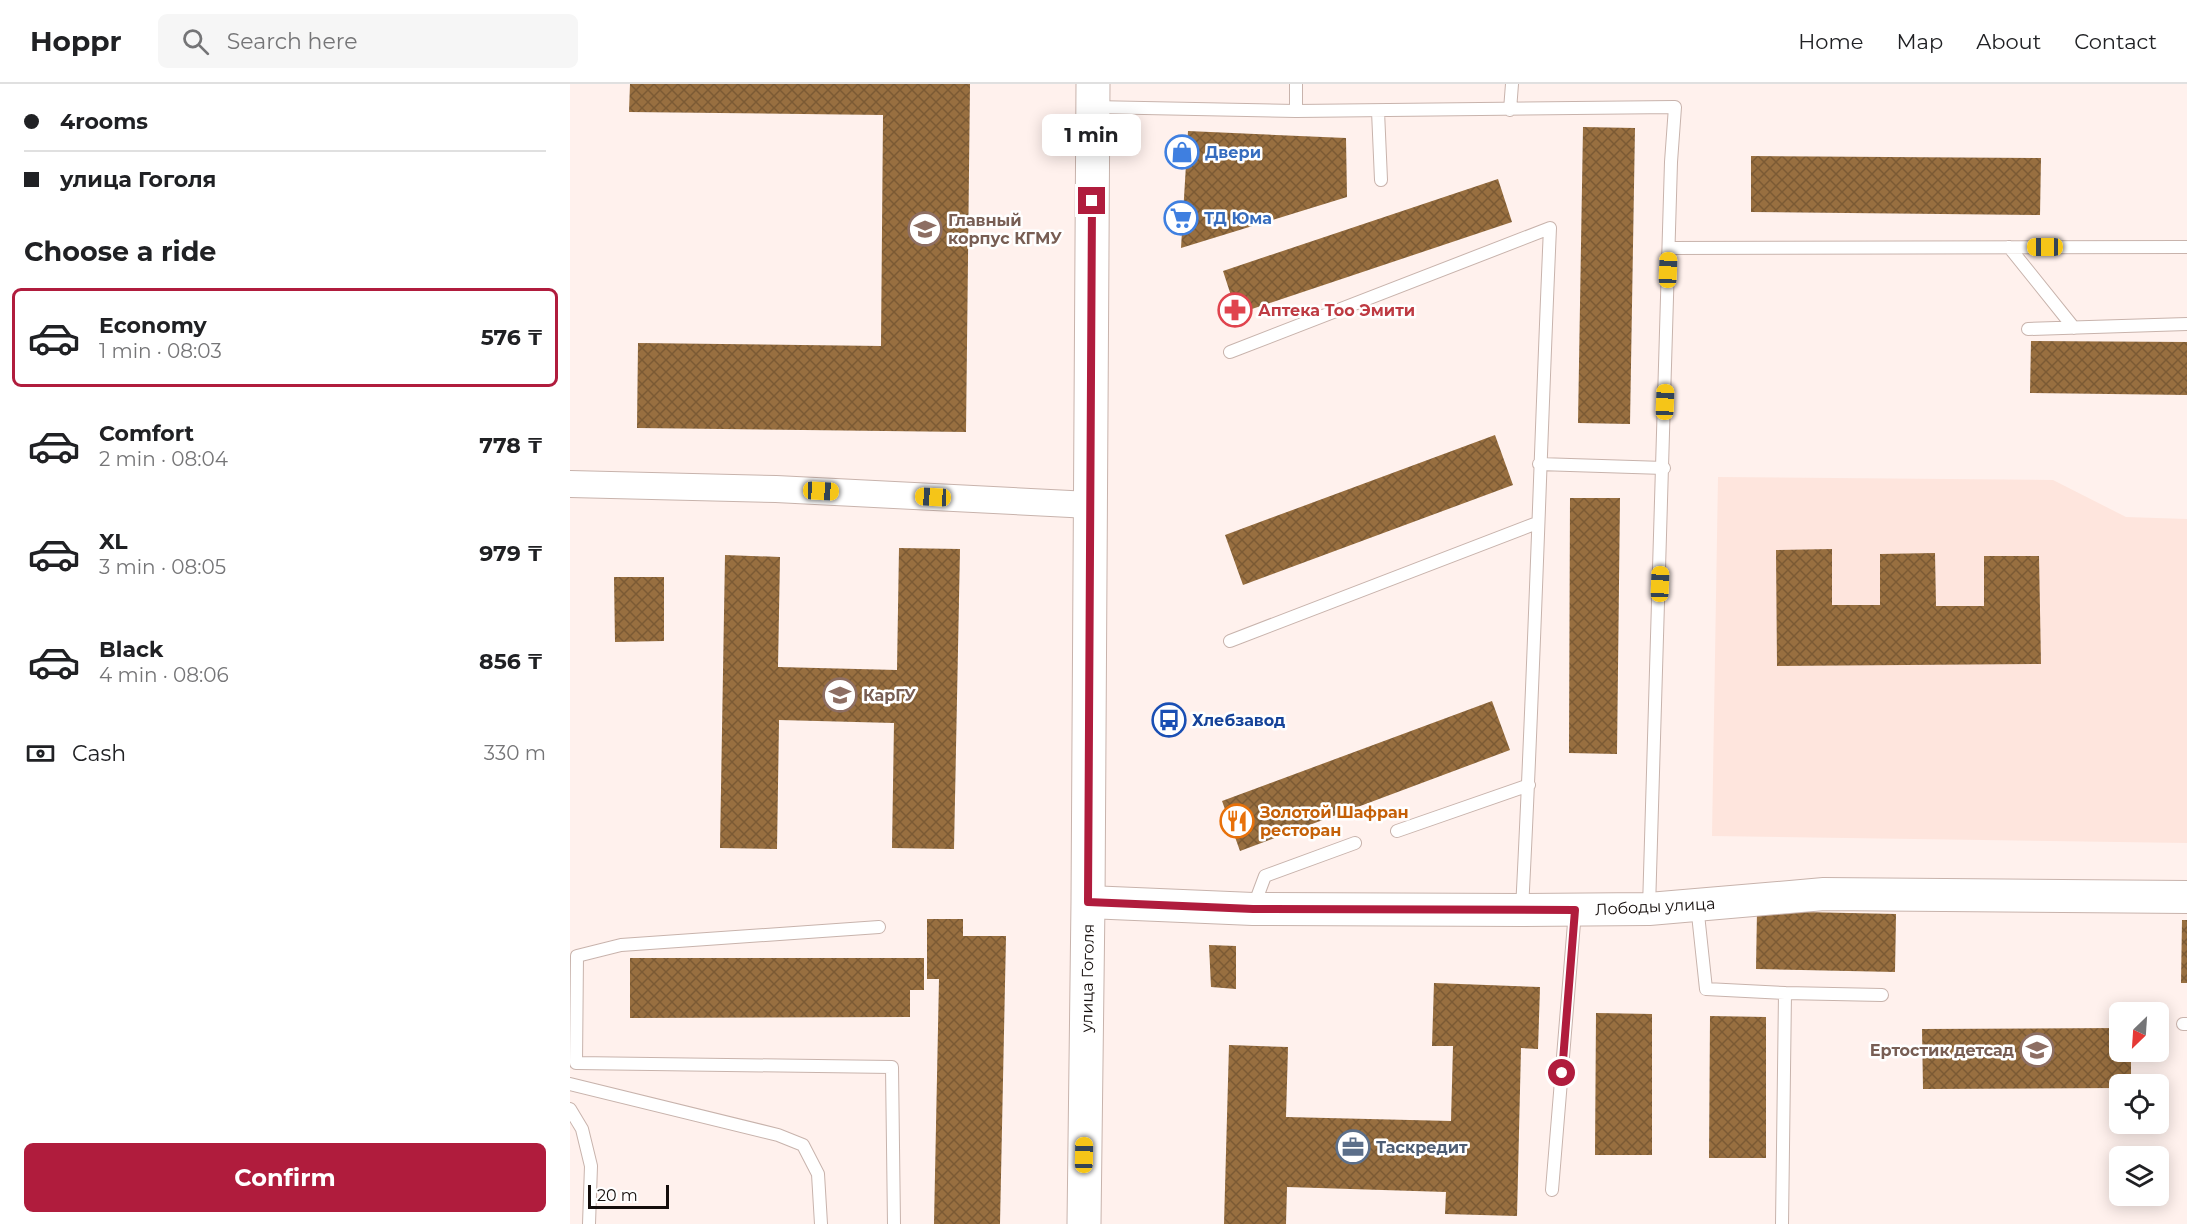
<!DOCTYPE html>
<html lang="en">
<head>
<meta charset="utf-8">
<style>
	:root { --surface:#fff; --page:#f6f6f6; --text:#202124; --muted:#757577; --line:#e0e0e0; --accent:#b01c3d }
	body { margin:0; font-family:Montserrat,sans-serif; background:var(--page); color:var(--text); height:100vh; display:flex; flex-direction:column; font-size:22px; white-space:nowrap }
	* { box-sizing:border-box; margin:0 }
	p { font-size:20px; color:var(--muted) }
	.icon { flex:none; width:33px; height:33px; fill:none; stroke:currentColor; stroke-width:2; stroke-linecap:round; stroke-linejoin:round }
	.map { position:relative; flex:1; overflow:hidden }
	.details { display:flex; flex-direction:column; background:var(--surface); width:570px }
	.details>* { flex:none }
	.banner { display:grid; align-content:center; height:132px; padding:0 24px; background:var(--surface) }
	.needle { width:39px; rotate:205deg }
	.controls { position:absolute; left:1539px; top:918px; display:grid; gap:12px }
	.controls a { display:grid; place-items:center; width:60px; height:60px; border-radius:9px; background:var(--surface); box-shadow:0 3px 15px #0003; font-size:30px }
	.scale { position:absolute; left:18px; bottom:15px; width:81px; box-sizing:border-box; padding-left:6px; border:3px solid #140d0b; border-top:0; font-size:16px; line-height:21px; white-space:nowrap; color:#140d0b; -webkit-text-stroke:4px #fff; paint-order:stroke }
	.end { position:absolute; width:27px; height:27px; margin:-14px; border:8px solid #b01c3d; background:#fff; box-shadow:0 0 0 3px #fff }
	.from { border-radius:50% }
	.bubble { position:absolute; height:42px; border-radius:9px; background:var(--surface); box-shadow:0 3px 15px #0003; font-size:20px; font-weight:700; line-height:42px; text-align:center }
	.car { position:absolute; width:18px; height:36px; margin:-18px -9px; border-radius:8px; box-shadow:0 0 4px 2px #0007; background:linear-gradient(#f5c518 24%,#345 0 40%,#f5c518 0 76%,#345 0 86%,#f5c518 0) }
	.banner b { display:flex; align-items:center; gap:21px; height:57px; font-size:22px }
	.banner b+b { border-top:2px solid var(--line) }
	.banner i { width:15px; height:15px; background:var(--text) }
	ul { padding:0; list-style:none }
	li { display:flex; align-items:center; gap:18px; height:99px; margin:0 12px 9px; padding:0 12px; border:3px solid transparent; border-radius:9px }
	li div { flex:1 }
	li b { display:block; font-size:22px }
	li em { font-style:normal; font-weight:700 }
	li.current { border-color:var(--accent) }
	li>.icon { width:54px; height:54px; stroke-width:1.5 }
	h2 { padding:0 24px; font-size:27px; line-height:72px }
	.pay { display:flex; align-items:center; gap:15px; height:66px; padding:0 24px; font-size:22px }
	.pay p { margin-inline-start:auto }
	.button { display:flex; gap:12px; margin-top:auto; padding:12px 24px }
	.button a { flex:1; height:69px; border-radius:9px; background:var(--accent); color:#fff; font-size:24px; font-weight:700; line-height:69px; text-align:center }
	header { display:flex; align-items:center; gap:36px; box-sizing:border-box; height:84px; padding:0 30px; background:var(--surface); border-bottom:2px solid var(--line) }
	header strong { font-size:28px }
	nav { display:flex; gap:33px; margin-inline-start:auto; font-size:21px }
	.search { width:420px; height:54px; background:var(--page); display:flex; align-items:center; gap:15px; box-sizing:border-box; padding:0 21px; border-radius:9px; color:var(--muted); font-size:22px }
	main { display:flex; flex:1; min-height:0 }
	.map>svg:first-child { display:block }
	.built { fill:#fee5dd }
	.building { fill:url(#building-cross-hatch) }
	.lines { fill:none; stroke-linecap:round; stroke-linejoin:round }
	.service-casing { stroke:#c8b3ac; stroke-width:14 }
	.minor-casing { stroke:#c8b3ac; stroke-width:28 }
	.tertiary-casing { stroke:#c8b3ac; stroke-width:34 }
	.trunk-casing { stroke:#c8b3ac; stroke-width:35 }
	.service { stroke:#fff; stroke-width:12 }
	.minor { stroke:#fff; stroke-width:26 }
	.tertiary { stroke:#fff; stroke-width:32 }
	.trunk { stroke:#fff; stroke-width:33 }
	.route { stroke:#b01c3d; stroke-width:8 }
	.labels { text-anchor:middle; stroke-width:5; stroke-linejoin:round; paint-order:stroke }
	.shop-label { font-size:16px; font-weight:bold; fill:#366cbe; stroke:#fff; text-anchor:start }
	.education-label { font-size:16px; font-weight:bold; fill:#785e54; stroke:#fff; text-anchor:start }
	.health-label { font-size:16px; font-weight:bold; fill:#be3a42; stroke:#fff; text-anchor:start }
	.transit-label { font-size:16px; font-weight:bold; fill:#164399; stroke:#fff; text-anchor:start }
	.food-label { font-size:16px; font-weight:bold; fill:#c56008; stroke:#fff; text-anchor:start }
	.street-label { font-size:16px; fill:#140d0b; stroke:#fff }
	.service-label { font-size:16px; font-weight:bold; fill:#4e5e75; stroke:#fff; text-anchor:start }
</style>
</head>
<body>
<header>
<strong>Hoppr</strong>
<div class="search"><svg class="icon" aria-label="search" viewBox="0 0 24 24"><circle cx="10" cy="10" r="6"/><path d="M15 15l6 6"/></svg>Search here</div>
<nav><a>Home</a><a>Map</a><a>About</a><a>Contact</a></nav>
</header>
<main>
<section class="details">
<div class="banner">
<b><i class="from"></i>4rooms</b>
<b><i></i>улица Гоголя</b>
</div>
<h2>Choose a ride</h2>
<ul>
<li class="current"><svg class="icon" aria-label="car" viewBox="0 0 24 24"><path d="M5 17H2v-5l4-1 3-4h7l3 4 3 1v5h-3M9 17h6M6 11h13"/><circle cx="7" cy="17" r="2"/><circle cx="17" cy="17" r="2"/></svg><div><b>Economy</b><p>1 min · 08:03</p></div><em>576 ₸</em></li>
<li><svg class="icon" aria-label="car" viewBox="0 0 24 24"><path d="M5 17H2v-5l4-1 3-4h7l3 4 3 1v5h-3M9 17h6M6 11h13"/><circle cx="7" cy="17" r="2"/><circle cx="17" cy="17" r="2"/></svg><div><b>Comfort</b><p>2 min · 08:04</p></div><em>778 ₸</em></li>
<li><svg class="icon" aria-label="car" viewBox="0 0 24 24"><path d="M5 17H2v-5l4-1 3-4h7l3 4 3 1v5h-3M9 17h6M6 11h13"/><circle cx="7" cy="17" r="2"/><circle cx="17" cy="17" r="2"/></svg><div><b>XL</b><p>3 min · 08:05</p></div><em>979 ₸</em></li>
<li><svg class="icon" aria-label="car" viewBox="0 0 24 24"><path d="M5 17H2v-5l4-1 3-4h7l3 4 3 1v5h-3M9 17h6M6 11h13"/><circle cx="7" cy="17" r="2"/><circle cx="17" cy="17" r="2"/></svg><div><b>Black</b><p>4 min · 08:06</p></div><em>856 ₸</em></li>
</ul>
<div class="pay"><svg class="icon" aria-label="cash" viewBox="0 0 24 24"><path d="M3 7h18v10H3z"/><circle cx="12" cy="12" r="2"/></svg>Cash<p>330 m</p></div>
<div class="button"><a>Confirm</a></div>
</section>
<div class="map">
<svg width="1617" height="1140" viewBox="0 0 1617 1140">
	<defs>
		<pattern id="building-cross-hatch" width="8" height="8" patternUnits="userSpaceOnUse" patternTransform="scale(1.5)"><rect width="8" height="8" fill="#986f40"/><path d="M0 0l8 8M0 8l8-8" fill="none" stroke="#7b5a34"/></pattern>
	</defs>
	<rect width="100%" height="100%" fill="#fff1ed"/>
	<!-- built -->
	<path class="built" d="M1148 393 1483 396 1556 433 1617 435V759L1142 752Z"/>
	<!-- building -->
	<path class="building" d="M60 0H400L396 348 67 344 68 259 311 262 313 31 59 28Z
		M1013 43 1065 44 1060 340 1008 339Z
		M618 47 776 54 777 113 611 164Z
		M1181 72 1471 74 1470 131 1181 128Z
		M928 95 942 138 667 230 653 187Z
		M1461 257 1617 258V311L1460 309Z
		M925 351 943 401 673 501 655 451Z
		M1000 414H1050L1047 670 999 669Z
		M329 464 390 465 384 765 322 764 324 639 209 636 207 765 150 764 155 471 210 473 208 583 327 586Z
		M1262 465V521H1310V470L1365 469 1366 522H1414V472H1469L1471 580 1207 582 1206 466Z
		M44 493H94V557L45 558Z
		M922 617 940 666 670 767 652 717Z
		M1187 827 1326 830 1325 888 1186 885Z
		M357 835H393V852H436L430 1140H364L369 895H357Z
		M1612 836H1617V899H1611Z
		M639 861 666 862V905L641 903Z
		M60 874H354V906H340V933L60 934Z
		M864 899 970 903 968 965 951 964 947 1132 875 1130 876 1108 717 1103 716 1140H654L659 961 718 963 716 1033 881 1037 883 962H862Z
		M1026 929 1082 930V1071H1025Z
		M1140 932 1196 933V1074H1139Z
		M1550 944V968H1561V1000H1550V1004L1353 1005 1352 945Z"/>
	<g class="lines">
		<!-- service casing -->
		<g class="service-casing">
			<path id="service" d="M523 23 726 27 1105 23 1101 78 1079 824
				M940 26 942 0
				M726 27V0
				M808 27 811 96
				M1439 163 1504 244
				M1099 164 1617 163
				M1458 245 1617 240
				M660 268 980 144C970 371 964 598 952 825
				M969 380 1094 384
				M660 557 967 439
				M827 747 959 701
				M1127 821 1136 905 1215 909 1212 1140
				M683 824 695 792 785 759
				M309 843 51 861 7 872 6 979 322 983 324 1140
				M1215 909 1312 911
				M1613 940H1617
				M0 1000 208 1051 233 1061 248 1090 251 1140
				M0 1025 12 1045 21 1082 19 1140
				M982 1106 1005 827"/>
		</g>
		<!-- minor casing -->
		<g class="minor-casing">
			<path id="minor" d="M0 400 206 405 520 421"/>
		</g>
		<!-- tertiary casing -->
		<g class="tertiary-casing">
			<path id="tertiary" d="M518 818 683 825 952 826 1079 825 1254 810 1617 813"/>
		</g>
		<!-- trunk casing -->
		<g class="trunk-casing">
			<path id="trunk" d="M514 1140 518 818 523 0"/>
		</g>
		<!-- service -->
		<use href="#service" class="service"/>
		<!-- minor -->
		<use href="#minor" class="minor"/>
		<!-- tertiary -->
		<use href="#tertiary" class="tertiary"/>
		<!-- trunk -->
		<use href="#trunk" class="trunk"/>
	</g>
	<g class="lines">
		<!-- route -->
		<path class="route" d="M522 117 518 818 683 825 1005 826 992 989"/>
	</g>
	<!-- icons -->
	<defs>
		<g id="shop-ring" transform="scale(1.725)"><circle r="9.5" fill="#fff" stroke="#3f7fe0" stroke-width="1.5"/><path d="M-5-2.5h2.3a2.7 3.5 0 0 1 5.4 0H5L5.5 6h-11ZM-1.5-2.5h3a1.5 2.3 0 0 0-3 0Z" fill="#3f7fe0"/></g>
		<g id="supermarket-ring" transform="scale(1.725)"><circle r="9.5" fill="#fff" stroke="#3f7fe0" stroke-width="1.5"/><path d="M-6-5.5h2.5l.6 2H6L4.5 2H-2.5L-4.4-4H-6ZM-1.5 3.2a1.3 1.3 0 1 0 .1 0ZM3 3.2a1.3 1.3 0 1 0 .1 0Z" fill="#3f7fe0"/></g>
		<g id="university-ring" transform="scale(1.725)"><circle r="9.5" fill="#fff" stroke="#8d6e63" stroke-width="1.5"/><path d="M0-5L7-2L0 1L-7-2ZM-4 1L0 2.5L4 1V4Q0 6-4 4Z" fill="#8d6e63"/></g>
		<g id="pharmacy-ring" transform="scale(1.725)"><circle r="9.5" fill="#fff" stroke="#e0444e" stroke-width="1.5"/><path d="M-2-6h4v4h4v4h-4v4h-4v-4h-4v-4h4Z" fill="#e0444e"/></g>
		<g id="bus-ring" transform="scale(1.725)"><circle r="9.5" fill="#fff" stroke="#1a4fb4" stroke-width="1.5"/><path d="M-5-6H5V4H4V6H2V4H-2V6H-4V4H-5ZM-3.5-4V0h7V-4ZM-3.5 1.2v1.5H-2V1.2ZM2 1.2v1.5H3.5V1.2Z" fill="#1a4fb4"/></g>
		<g id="restaurant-ring" transform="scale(1.725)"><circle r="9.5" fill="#fff" stroke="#e8710a" stroke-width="1.5"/><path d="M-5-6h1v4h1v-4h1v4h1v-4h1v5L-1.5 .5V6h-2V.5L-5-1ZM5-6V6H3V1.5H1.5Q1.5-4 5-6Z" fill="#e8710a"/></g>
		<g id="school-ring" transform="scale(1.725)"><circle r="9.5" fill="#fff" stroke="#8d6e63" stroke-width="1.5"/><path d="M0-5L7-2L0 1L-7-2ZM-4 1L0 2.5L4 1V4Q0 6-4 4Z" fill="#8d6e63"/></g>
		<g id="office-ring" transform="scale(1.725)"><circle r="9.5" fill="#fff" stroke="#5c6f8a" stroke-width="1.5"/><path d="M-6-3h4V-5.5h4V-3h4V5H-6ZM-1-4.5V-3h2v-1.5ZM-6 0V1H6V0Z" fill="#5c6f8a"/></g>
	</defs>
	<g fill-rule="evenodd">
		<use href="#shop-ring" x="612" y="68"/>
		<use href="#supermarket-ring" x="611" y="134"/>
		<use href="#university-ring" x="355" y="145"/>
		<use href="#pharmacy-ring" x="665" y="226"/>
		<use href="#university-ring" x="270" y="611"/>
		<use href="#bus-ring" x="599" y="636"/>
		<use href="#restaurant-ring" x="667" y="737"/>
		<use href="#school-ring" x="1467" y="966"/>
		<use href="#office-ring" x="783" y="1063"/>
	</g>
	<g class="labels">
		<!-- shop labels -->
		<g class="shop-label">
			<text x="635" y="74">Двери</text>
			<text x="634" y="140">ТД Юма</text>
		</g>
		<!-- education labels -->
		<g class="education-label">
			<text x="378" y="142">Главный<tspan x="378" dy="18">корпус КГМУ</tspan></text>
			<text x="293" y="617">КарГУ</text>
			<text x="1444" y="972" text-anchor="end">Ертостик детсад</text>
		</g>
		<!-- health labels -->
		<g class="health-label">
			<text x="688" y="232">Аптека Тоо Эмити</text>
		</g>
		<!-- transit labels -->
		<g class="transit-label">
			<text x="622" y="642">Хлебзавод</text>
		</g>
		<!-- food labels -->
		<g class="food-label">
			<text x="690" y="734">Золотой Шафран<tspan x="690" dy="18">ресторан</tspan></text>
		</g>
		<!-- street labels -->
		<g class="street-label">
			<text transform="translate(1085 822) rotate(-3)" y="6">Лободы улица</text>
			<text transform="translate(517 894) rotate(-89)" y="6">улица Гоголя</text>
		</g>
		<!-- service labels -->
		<g class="service-label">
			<text x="806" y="1069">Таскредит</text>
		</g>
	</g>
</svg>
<div class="controls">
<a><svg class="needle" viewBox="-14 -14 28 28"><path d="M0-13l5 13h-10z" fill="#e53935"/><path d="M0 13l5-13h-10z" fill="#757577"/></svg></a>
<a><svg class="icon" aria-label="locate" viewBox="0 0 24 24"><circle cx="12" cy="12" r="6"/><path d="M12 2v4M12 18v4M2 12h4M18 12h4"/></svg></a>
<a><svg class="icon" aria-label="layers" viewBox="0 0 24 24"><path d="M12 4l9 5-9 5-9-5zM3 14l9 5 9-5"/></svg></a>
</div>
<div class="scale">20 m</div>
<i class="end from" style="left:992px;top:989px"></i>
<i class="end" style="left:522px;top:117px"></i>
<div class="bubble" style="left:472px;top:30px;width:99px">1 min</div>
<i class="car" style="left:1475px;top:163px;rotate:270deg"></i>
<i class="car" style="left:1098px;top:186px;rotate:2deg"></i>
<i class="car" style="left:1095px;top:318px;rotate:2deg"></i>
<i class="car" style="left:251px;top:407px;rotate:93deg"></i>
<i class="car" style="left:363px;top:413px;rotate:273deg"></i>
<i class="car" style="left:1090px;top:500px;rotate:2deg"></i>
<i class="car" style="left:514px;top:1071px;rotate:1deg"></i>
</div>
</main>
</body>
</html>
